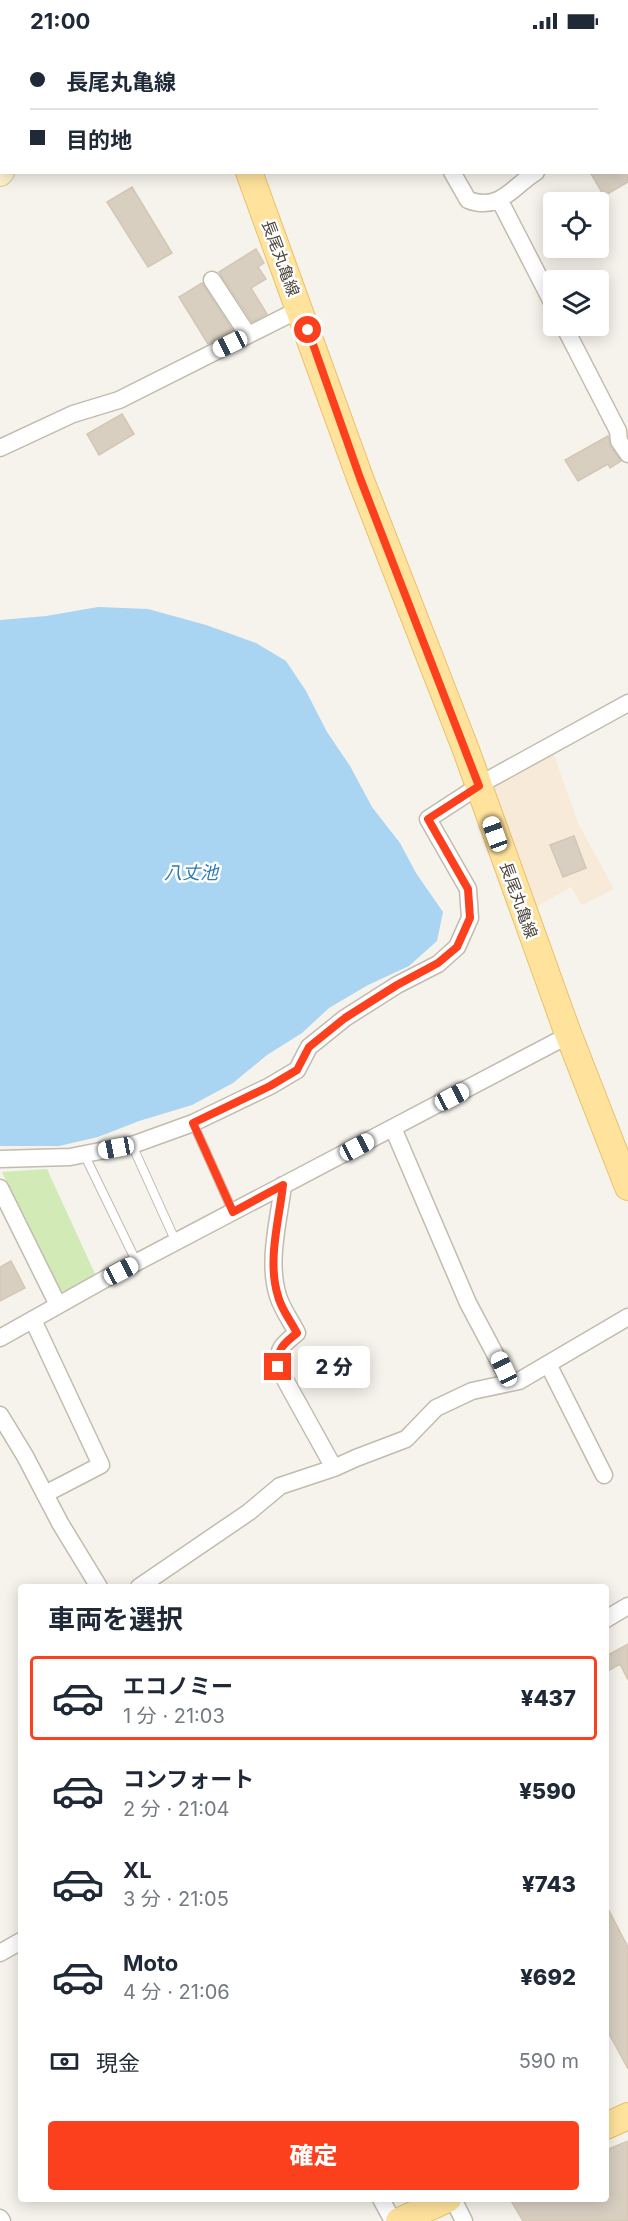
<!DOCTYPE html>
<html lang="ja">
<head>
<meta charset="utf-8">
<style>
	:root { --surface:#fff; --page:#f2f2f3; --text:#1f2937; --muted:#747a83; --line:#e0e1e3; --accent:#fc3f1d }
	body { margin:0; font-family:Inter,"Noto Sans JP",sans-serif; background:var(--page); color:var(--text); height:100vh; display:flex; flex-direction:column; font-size:22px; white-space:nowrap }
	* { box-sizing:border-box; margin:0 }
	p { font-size:20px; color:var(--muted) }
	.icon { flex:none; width:33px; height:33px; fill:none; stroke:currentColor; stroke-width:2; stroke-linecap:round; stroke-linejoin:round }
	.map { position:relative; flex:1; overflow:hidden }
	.details { position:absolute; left:18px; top:1542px; width:591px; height:618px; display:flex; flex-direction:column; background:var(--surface); border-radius:6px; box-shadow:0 3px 15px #0003 }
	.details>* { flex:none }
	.top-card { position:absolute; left:0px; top:0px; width:628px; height:132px; box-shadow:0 3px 15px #0003; display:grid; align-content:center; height:132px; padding:0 30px; background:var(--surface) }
	.controls { position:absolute; left:543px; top:150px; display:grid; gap:12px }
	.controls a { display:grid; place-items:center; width:66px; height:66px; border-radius:6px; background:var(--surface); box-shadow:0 3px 15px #0003; font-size:30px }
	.end { position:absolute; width:27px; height:27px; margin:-14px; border:8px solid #fc3f1d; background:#fff; box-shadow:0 0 0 3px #fff }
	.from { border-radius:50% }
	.bubble { position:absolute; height:42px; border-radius:6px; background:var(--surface); box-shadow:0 3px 15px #0003; font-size:20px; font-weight:800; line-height:42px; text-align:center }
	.car { position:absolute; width:18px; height:36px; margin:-18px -9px; border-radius:8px; box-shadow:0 0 4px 2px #0007; background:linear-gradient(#fff 24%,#345 0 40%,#fff 0 76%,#345 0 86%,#fff 0) }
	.top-card b { display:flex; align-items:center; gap:21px; height:57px; font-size:22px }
	.top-card b+b { border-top:2px solid var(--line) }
	.top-card i { width:15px; height:15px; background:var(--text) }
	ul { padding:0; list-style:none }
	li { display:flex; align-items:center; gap:18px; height:84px; margin:0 12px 9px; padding:0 18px; border:3px solid transparent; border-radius:6px }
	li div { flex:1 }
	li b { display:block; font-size:22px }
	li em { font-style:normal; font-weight:800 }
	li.selected { border-color:var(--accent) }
	li>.icon { width:54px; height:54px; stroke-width:1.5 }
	h2 { padding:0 30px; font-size:27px; line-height:72px }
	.pay { display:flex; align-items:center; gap:15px; height:66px; padding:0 30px; font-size:22px }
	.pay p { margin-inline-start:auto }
	.action { display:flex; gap:12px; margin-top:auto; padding:12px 30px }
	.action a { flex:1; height:69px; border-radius:6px; background:var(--accent); color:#fff; font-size:24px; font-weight:800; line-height:69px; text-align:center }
	.status { display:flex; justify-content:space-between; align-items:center; height:42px; padding:0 30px; background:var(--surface); direction:ltr }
	.status svg { height:16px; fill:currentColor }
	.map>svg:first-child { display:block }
	.commercial { fill:#f7ead8 }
	.green { fill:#d2eab5 }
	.water { fill:#a9d4f2 }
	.building { fill:#d8cfc1; stroke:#d3c7b4; stroke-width:1.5 }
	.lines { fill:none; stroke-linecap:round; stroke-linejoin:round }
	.lane-casing { stroke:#c2bbae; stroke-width:10 }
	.street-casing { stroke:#c2bbae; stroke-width:19 }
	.secondary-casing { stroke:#d6c79b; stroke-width:26 }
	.primary-casing { stroke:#e6c16a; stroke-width:28 }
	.lane { stroke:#fff; stroke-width:8 }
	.street { stroke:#fff; stroke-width:16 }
	.secondary { stroke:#fff3cd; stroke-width:24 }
	.primary { stroke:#ffe39c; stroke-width:26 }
	.route { stroke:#fc3f1d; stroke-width:8 }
	.labels { text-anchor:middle; stroke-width:5; stroke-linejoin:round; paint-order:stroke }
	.street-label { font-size:16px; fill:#4b4439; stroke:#fff }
	.water-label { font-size:18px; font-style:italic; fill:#2e7ab2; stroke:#fff }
</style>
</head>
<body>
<div class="status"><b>21:00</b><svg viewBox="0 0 49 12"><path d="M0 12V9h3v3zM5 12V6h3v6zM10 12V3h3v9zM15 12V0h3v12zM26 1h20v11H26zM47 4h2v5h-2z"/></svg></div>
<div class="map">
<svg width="628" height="2179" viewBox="0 0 628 2179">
	<rect width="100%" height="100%" fill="#f6f3ec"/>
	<!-- commercial -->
	<path class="commercial" d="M552 707 578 781 614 847 582 863 571 845 531 868 487 745Z"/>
	<!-- green -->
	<path class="green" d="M47 1127 96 1234 64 1250 57 1246 2 1130Z"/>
	<!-- water -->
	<path class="water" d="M98 565 148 567 206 583 256 601 286 619 306 649 327 690 350 724 372 765 400 801 416 831 443 870 437 899 409 924 368 943 329 966 302 991 267 1013 233 1041 192 1063 139 1079 98 1095 59 1104H0V578L46 574Z"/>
	<!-- building -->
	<path class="building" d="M590 130H628V140L604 154Z
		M132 145 172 211 148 225 107 160Z
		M256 207 264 221 258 225 266 237 251 246 267 272 252 280 219 230Z
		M202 241 233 289 208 302 179 255Z
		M122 372 134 392 99 413 87 392Z
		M608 394 610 404 621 419 610 426 608 422 578 439 565 418Z
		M574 794 586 826 563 835 550 803Z
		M11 1219 25 1246 0 1259V1225Z
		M628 1602V1638L620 1622 606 1630V1614Z
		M606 1863 628 1905V2027L606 1986Z
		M628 2099V2179H523L510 2157H606V2108Z"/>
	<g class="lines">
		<!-- lane casing -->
		<g class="lane-casing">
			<path id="lane" d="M193 1081 233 1170
				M132 1103 176 1200
				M84 1112 137 1221"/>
		</g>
		<!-- street casing -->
		<g class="street-casing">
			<path id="street" d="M378 0 379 2
				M233 2 235 0
				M627 83 628 82
				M452 130 468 158C500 170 512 145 536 130
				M500 159 554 264
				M212 238 248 293
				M564 284 618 389 619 399 628 412
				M0 406 73 372 119 358 300 267
				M393 1086 468 1261 510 1340
				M0 1117 70 1115 135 1102 193 1081 270 1044 297 1028 309 1005 345 976 397 943 438 922 457 905 470 876 468 847 428 777 488 738 628 661
				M283 1143C279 1178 267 1219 278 1254 282 1267 291 1279 297 1291 283 1302 277 1307 278 1325L334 1426
				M0 1146 58 1263
				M33 1278 101 1423 45 1452
				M0 1296 105 1237 569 993
				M548 1322 604 1433
				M0 1373 25 1414 60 1481 99 1545
				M139 1545 249 1470 280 1444 334 1426 356 1416 406 1397 436 1366 472 1349 519 1339 628 1275
				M606 1577 628 1564
				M0 1911 21 1899
				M381 2157 393 2179
				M453 2157 464 2179
				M0 2176 2 2179"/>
		</g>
		<!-- secondary casing -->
		<g class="secondary-casing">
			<path id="secondary" d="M0 132 2 130"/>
		</g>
		<!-- primary casing -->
		<g class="primary-casing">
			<path id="primary" d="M199 0 200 2
				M249 130 360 436 466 708 566 986 628 1145
				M606 2084 628 2074
				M399 2179 448 2157"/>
		</g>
		<!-- lane -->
		<use href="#lane" class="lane"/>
		<!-- street -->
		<use href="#street" class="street"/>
		<!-- secondary -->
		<use href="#secondary" class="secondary"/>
		<!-- primary -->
		<use href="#primary" class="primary"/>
	</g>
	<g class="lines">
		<!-- route -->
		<path class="route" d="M278 1325C277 1307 283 1302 297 1291 291 1279 281 1267 278 1254 267 1219 279 1179 283 1143L233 1170 193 1081 270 1044 297 1028 309 1005 345 976 397 943 438 921 457 905 470 876 468 847 428 777 479 744 360 436 308 288"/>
	</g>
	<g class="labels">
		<!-- street labels -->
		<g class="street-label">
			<text transform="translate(281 216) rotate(70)" y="6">長尾丸亀線</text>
			<text transform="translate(519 858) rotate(70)" y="6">長尾丸亀線</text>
		</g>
		<!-- water labels -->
		<g class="water-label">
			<text x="191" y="837">八丈池</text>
		</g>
	</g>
</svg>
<div class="controls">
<a><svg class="icon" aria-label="locate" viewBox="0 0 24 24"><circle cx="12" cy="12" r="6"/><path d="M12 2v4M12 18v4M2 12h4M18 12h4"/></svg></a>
<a><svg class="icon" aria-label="layers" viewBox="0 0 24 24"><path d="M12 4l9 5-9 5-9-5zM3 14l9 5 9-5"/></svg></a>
</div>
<i class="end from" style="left:308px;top:288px"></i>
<i class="end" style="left:278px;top:1325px"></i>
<div class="bubble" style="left:298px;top:1304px;width:72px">2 分</div>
<i class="car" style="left:230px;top:302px;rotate:244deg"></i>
<i class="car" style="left:495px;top:792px;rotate:340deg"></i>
<i class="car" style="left:452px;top:1055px;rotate:62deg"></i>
<i class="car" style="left:357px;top:1105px;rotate:62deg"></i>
<i class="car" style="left:116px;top:1106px;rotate:259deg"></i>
<i class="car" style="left:121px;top:1229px;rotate:62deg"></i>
<i class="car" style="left:504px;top:1327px;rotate:335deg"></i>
<div class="top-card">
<b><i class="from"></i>長尾丸亀線</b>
<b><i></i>目的地</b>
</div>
<section class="details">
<h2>車両を選択</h2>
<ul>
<li class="selected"><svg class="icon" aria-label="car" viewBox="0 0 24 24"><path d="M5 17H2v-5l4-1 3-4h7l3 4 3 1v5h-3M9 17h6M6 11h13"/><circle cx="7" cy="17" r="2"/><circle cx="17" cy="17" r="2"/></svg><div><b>エコノミー</b><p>1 分 · 21:03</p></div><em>¥437</em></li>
<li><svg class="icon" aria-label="car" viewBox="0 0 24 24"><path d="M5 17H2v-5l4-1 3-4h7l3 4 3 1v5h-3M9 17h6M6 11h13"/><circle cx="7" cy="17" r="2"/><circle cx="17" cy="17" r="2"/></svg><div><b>コンフォート</b><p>2 分 · 21:04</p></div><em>¥590</em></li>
<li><svg class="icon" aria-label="car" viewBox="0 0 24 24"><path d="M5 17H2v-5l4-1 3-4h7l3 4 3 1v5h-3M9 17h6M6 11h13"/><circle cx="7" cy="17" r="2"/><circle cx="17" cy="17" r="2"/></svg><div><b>XL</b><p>3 分 · 21:05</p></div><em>¥743</em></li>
<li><svg class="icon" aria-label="car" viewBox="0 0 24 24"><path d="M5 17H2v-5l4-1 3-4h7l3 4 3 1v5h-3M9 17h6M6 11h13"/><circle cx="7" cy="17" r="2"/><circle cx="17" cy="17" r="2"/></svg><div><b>Moto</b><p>4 分 · 21:06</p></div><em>¥692</em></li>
</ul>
<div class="pay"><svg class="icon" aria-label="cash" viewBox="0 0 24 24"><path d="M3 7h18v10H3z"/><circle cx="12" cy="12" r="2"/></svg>現金<p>590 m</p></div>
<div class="action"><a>確定</a></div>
</section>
</div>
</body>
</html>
